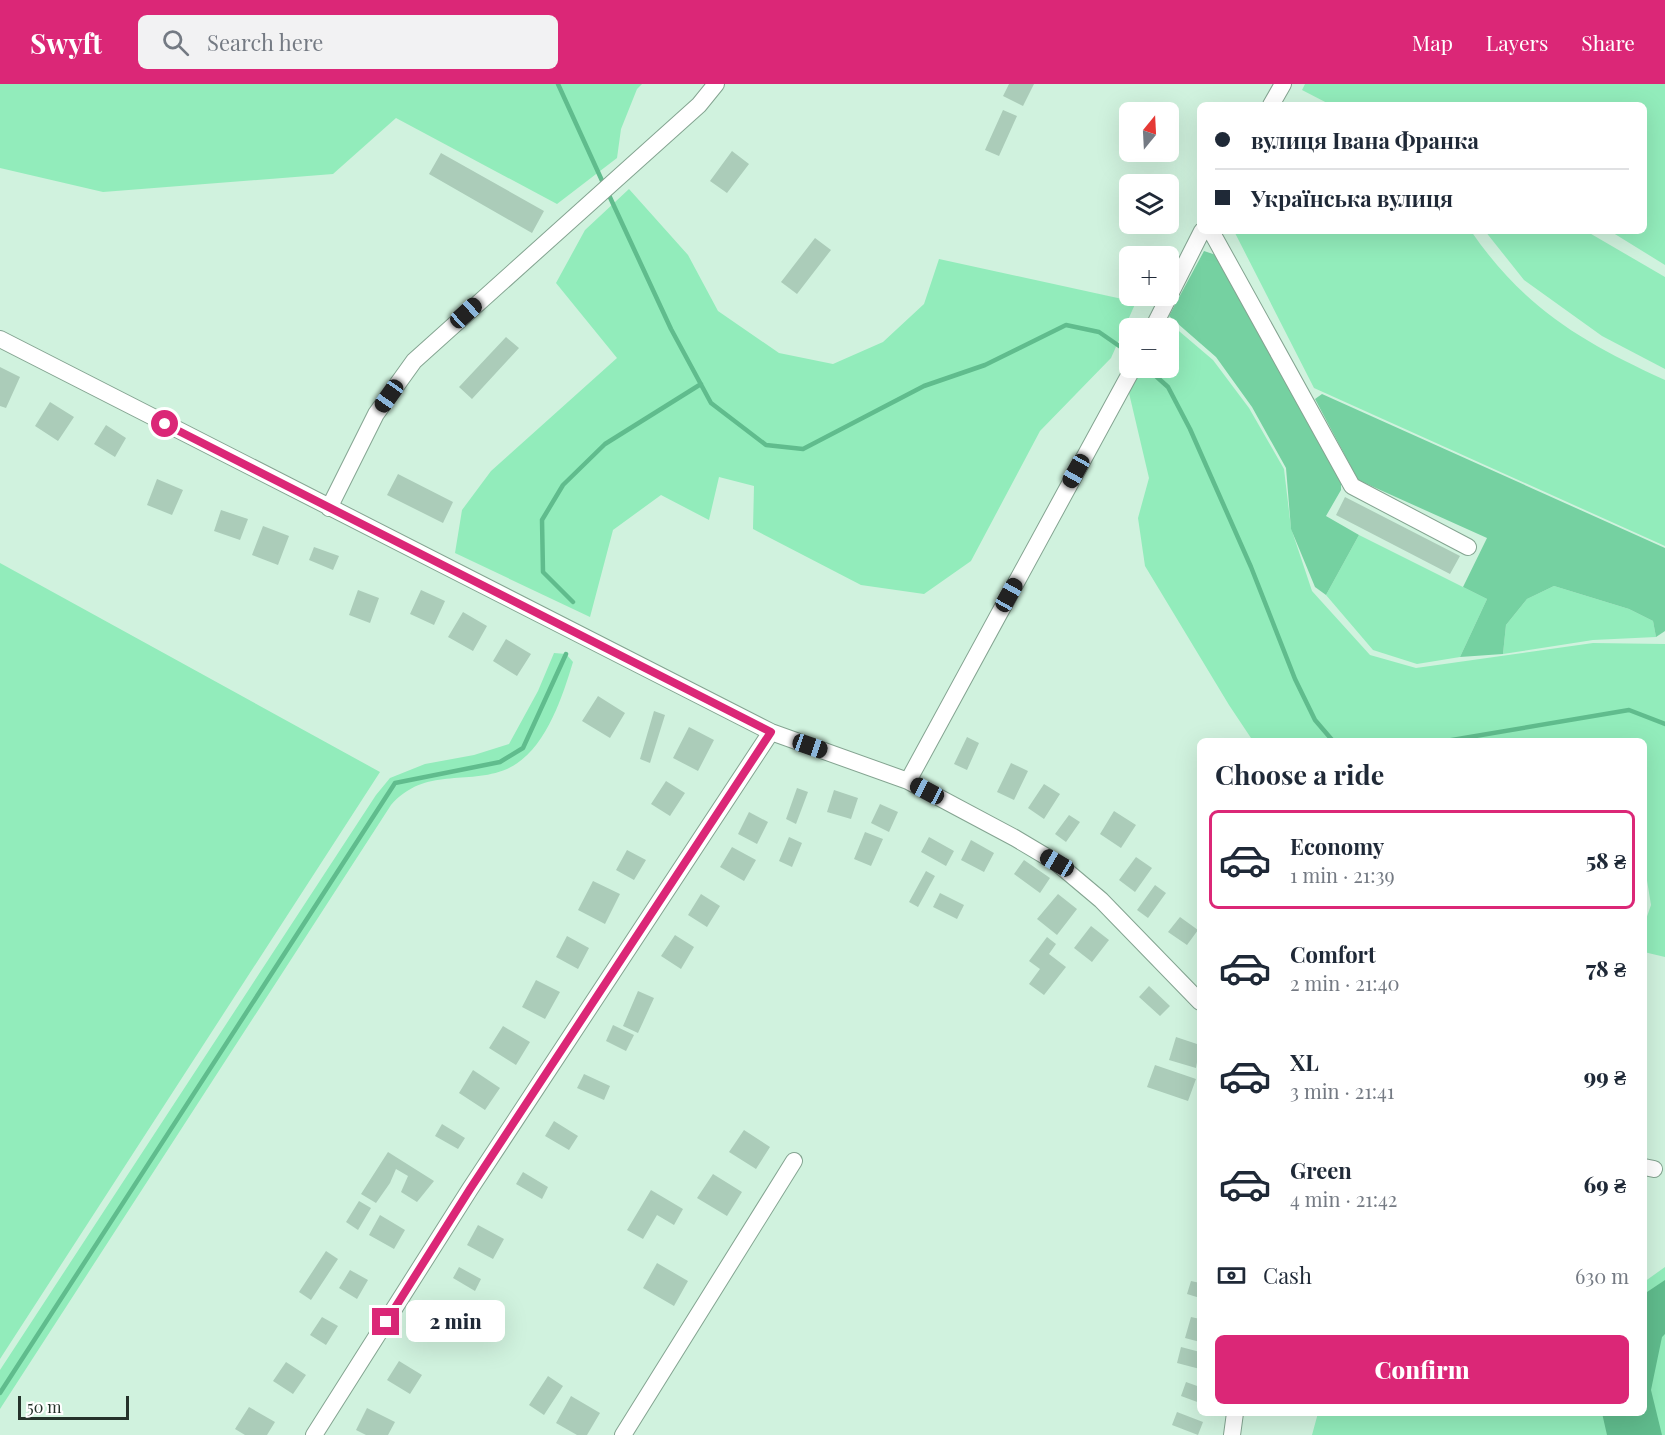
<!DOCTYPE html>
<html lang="en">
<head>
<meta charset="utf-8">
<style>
	:root { --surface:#fff; --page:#f2f2f3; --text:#1f2937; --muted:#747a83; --line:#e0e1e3; --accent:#db2777 }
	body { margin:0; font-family:"Playfair Display",serif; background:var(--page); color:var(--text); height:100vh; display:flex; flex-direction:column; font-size:22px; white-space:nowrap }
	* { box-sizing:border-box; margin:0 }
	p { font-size:20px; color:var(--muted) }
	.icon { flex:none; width:33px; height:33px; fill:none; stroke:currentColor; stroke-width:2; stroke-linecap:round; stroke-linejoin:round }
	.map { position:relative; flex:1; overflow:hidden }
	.drawer { position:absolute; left:1197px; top:654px; width:450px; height:678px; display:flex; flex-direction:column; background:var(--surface); border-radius:9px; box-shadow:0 6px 24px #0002 }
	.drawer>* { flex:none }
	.top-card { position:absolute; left:1197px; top:18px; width:450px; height:132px; border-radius:9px; box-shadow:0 6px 24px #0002; display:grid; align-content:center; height:132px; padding:0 18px; background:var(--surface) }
	.needle { width:39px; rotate:18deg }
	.controls { position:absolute; left:1119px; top:18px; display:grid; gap:12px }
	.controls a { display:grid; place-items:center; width:60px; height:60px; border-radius:9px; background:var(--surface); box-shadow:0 6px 24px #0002; font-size:30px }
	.scale { position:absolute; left:18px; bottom:15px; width:111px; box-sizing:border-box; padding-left:6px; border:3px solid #25322a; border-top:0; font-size:16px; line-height:21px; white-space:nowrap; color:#25322a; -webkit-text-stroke:4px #fff; paint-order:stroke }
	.end { position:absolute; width:27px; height:27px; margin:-14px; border:8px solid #db2777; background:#fff; box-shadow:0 0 0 3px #fff }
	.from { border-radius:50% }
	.bubble { position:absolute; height:42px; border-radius:9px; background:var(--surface); box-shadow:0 6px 24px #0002; font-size:20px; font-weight:800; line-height:42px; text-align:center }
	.car { position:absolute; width:18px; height:36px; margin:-18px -9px; border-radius:8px; box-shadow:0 0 4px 2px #0007; background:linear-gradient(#222 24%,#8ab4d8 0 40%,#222 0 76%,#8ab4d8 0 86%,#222 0) }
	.top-card b { display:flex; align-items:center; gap:21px; height:57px; font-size:22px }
	.top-card b+b { border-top:2px solid var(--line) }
	.top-card i { width:15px; height:15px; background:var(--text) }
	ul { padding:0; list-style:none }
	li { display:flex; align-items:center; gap:18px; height:99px; margin:0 12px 9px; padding:0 6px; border:3px solid transparent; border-radius:9px }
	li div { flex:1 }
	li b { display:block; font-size:22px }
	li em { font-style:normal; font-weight:800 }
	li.selected { border-color:var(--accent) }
	li>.icon { width:54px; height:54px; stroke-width:1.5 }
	h2 { padding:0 18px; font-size:27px; line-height:72px }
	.pay { display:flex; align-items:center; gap:15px; height:66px; padding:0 18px; font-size:22px }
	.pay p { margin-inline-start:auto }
	.primary-button { display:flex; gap:12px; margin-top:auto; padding:12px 18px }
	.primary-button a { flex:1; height:69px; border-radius:9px; background:var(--accent); color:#fff; font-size:24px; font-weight:800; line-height:69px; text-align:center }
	header { display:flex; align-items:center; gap:36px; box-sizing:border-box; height:84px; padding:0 30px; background:var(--accent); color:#fff }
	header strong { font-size:28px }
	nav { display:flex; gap:33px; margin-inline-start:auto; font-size:21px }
	.search { width:420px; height:54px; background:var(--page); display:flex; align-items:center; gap:15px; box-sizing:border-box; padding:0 21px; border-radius:9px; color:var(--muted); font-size:22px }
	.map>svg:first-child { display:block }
	.green { fill:#92ecbb }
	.forest { fill:#75d1a1 }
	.water { fill:#60bc8d }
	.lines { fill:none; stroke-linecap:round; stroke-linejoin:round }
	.stream { stroke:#60bc8d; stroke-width:4.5 }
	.building { fill:#abccb9 }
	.minor-casing { stroke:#84a491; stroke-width:18 }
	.minor { stroke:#fff; stroke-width:16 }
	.route { stroke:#db2777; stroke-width:8 }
</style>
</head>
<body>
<header>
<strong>Swyft</strong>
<div class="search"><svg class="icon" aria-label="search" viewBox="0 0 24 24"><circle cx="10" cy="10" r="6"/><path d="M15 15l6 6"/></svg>Search here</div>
<nav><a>Map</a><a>Layers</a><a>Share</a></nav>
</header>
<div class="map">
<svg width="1665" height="1351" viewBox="0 0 1665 1351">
	<rect width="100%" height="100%" fill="#d0f2de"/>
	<!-- green -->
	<path class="green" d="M0 0H642L637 5 621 45 617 74 557 120 396 34 333 90 103 108 0 84Z
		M1305 0H1665V181L1610 147H1644V21H1331L1302 6Z
		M629 105 688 171 718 227 779 269 833 280 883 258 924 220 939 175 1136 218 1111 274 1040 347 971 477 924 510 861 501 753 445 754 402 719 393 709 436 661 411 613 446 590 533 455 469 462 426 491 387 617 274 556 199 585 146Z
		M1234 147H1471C1524 224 1582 258 1665 296V462L1314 304Z
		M1485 147H1586L1665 193V285L1602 252 1524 196Z
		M1166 236 1213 276 1249 324 1284 385 1291 444 1312 507 1370 571 1416 584 1593 559 1665 560V873L1644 868V841L1651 821 1644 778V657H1253L1229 621 1145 482 1138 434 1149 394 1129 309 1142 284H1168V244H1162Z
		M1359 451 1487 515 1460 573 1417 580 1373 566 1326 511Z
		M0 479 380 688 0 1275Z
		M1554 502 1629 525 1653 537 1656 553 1593 556 1503 570 1506 541 1527 515Z
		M554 569 566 570 573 578C562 614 545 668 507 685 466 702 426 682 391 721L0 1325V1286L376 711 390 694 425 680 474 671 509 660 538 607Z
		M1665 1183V1351H1312L1318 1329H1644V1198Z"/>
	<!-- forest -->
	<path class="forest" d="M1204 167 1219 172 1341 396V406L1326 432 1359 451 1326 511 1315 503 1291 445 1286 384 1252 323 1216 273 1169 232Z
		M1322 310 1665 464V547L1656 553 1653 537 1629 525 1554 502 1527 515 1506 541 1503 570 1460 573 1487 515 1463 503 1487 454 1358 396 1315 315Z"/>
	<!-- water -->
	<path class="water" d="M1665 1196V1250L1662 1253 1651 1306 1662 1351H1607L1602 1329H1644V1210Z"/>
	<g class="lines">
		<!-- stream -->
		<path class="stream" d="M558 0 604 101
			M608 109 671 245 711 319 766 361 803 365 924 302 985 281 1066 241 1099 248 1125 266
			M1148 285 1168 303 1190 345 1251 483 1295 595 1315 636 1333 657
			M573 518 543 488 542 436 563 401 605 360 701 300
			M1446 657 1629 626 1665 640
			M0 1309 395 699 500 678 523 664 566 570"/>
	</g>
	<!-- building -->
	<path class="building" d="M1009 0H1034L1023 22 1003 12Z
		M1003 26 1017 32 999 72 985 66Z
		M732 67 749 80 727 109 710 97Z
		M441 69 544 127 532 149 429 90Z
		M815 154 831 166 797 210 781 198Z
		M506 253 519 264 472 315 459 303Z
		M0 283 20 293 6 324 0 322Z
		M50 318 74 333 58 357 35 342Z
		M106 341 126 354 115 373 94 360Z
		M398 390 453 418 443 439 387 411Z
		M157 395 183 406 172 431 147 421Z
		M1345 413 1460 472 1450 490 1336 431Z
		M221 426 248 435 240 456 214 447Z
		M263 442 289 452 278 481 252 471Z
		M314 463 339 472 333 486 309 476Z
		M358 506 379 514 370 539 349 531Z
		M421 506 445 517 434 541 410 530Z
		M463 528 487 542 473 567 448 553Z
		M506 555 531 570 517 592 493 577Z
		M598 612 625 629 610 654 582 637Z
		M654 627 665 631 650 679 640 675Z
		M689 643 714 656 698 687 673 674Z
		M967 653 979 659 967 686 954 680Z
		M1011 679 1028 687 1014 716 997 708Z
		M666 697 685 709 670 732 651 720Z
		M1044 700 1060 710 1044 735 1028 724Z
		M797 704 808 708 796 740 786 735Z
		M834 706 858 714 851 735 827 728Z
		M880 720 898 728 889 748 871 739Z
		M1114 727 1136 741 1121 764 1100 750Z
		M749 728 768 738 757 760 738 750Z
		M1069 731 1080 738 1066 758 1055 750Z
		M865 748 883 755 871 782 854 775Z
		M789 753 802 759 792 783 779 777Z
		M929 753 954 767 946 782 921 768Z
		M971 756 994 769 984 788 961 776Z
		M732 763 756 776 744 797 720 783Z
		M627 766 646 776 634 796 616 786Z
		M1136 773 1152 784 1135 808 1119 796Z
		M1024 776 1050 794 1040 809 1014 790Z
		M926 787 935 792 918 823 909 818Z
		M593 797 620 810 605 840 578 826Z
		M1155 801 1166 809 1148 834 1137 826Z
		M940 809 964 821 957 835 933 823Z
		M701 810 720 822 707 843 688 831Z
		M1058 810 1077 825 1057 851 1037 835Z
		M1180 833 1198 846 1187 861 1168 848Z
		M1091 842 1109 856 1092 878 1074 864Z
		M675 851 694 863 681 885 661 872Z
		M567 852 589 864 578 885 556 873Z
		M1047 853 1056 860 1049 870 1066 883 1044 911 1029 900 1040 885 1029 877Z
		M536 896 560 908 545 935 522 923Z
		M1149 902 1170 922 1160 932 1139 913Z
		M638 907 654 914 638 949 623 942Z
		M613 941 634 951 626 967 606 957Z
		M503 942 530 958 516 981 489 964Z
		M1176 953 1200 961 1196 984 1169 976Z
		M1155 981 1196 995 1188 1017 1147 1003Z
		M473 986 500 1004 485 1026 459 1009Z
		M584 990 610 1002 604 1016 577 1004Z
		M554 1037 578 1052 569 1066 545 1052Z
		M442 1040 465 1054 458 1065 435 1052Z
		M744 1046 770 1063 756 1085 729 1068Z
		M388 1068 434 1097 417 1118 401 1108 408 1092 396 1085 390 1099 376 1119 361 1110Z
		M523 1088 548 1103 542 1115 516 1100Z
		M713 1090 742 1108 727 1132 697 1114Z
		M651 1106 683 1125 674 1141 657 1131 643 1155 627 1146Z
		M359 1117 371 1124 358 1146 346 1138Z
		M380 1131 405 1146 394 1165 369 1151Z
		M478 1141 504 1155 493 1175 467 1161Z
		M326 1167 338 1175 311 1216 299 1208Z
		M657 1179 688 1197 674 1222 643 1204Z
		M459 1183 481 1195 475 1207 453 1194Z
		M350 1186 368 1196 357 1215 339 1204Z
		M1191 1197 1200 1199V1214L1187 1210Z
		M429 1232 456 1246 449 1258 423 1245Z
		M322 1233 338 1242 326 1261 310 1251Z
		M1191 1233 1200 1235V1258L1185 1254Z
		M1181 1263 1200 1268V1285L1177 1279Z
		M399 1277 422 1291 410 1310 387 1296Z
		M286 1278 306 1291 293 1310 273 1297Z
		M548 1292 563 1302 544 1331 529 1321Z
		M1186 1298 1200 1303V1319L1181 1312Z
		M571 1312 600 1329 587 1351H577L556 1339Z
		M249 1323 275 1338 267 1351H245L235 1345Z
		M367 1324 395 1338 388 1351H366L356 1346Z
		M1177 1328 1203 1338 1198 1351 1172 1341Z"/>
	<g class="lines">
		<!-- minor casing -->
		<g class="minor-casing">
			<path id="minor" d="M1271 21 1283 0
				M1211 147 1352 402 1468 463
				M1153 244 1202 147
				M0 255 771 648 908 697 1015 754 1057 779 1101 816 1200 918
				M329 424 376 330 414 277 699 21 716 0
				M908 697 1133 284
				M1644 1083 1654 1085
				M314 1351 470 1105 771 648
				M623 1351 794 1077
				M1232 1351 1235 1329"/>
		</g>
		<!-- minor -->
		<use href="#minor" class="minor"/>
	</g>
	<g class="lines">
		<!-- route -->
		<path class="route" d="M165 340 771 648 470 1105 386 1238"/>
	</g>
</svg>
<div class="controls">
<a><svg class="needle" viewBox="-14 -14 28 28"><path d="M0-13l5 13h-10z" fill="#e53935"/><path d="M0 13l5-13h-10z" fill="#747a83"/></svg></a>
<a><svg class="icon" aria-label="layers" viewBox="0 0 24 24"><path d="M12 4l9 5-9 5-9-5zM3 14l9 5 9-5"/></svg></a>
<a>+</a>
<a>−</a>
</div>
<div class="scale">50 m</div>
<i class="end from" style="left:165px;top:340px"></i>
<i class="end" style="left:386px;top:1238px"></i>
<div class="bubble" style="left:406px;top:1216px;width:99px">2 min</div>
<i class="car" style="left:466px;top:229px;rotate:48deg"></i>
<i class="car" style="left:389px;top:312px;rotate:215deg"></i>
<i class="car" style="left:1076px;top:387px;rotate:209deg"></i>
<i class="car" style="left:1009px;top:511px;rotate:29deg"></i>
<i class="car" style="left:810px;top:662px;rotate:109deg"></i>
<i class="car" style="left:927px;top:707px;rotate:298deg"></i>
<i class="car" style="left:1057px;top:779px;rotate:300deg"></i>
<div class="top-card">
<b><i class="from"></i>вулиця Івана Франка</b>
<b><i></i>Українська вулиця</b>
</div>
<section class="drawer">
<h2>Choose a ride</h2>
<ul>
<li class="selected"><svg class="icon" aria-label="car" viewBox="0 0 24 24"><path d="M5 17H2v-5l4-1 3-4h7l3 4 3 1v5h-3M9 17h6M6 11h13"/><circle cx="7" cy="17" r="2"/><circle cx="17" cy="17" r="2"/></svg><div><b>Economy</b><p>1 min · 21:39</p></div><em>58 ₴</em></li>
<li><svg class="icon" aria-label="car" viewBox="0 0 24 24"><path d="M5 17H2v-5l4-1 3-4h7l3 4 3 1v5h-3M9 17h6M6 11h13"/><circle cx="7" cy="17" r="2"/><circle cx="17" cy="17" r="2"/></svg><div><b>Comfort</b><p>2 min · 21:40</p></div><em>78 ₴</em></li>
<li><svg class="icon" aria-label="car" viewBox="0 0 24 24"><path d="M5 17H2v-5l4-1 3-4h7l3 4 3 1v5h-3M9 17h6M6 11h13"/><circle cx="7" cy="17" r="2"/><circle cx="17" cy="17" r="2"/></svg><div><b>XL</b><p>3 min · 21:41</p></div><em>99 ₴</em></li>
<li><svg class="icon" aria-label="car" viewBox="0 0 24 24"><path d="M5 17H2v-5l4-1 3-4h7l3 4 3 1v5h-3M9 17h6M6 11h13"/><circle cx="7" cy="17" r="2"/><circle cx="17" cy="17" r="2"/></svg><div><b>Green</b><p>4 min · 21:42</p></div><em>69 ₴</em></li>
</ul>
<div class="pay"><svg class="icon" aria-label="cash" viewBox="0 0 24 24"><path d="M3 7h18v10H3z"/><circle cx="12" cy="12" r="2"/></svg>Cash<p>630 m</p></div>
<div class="primary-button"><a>Confirm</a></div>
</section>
</div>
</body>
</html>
